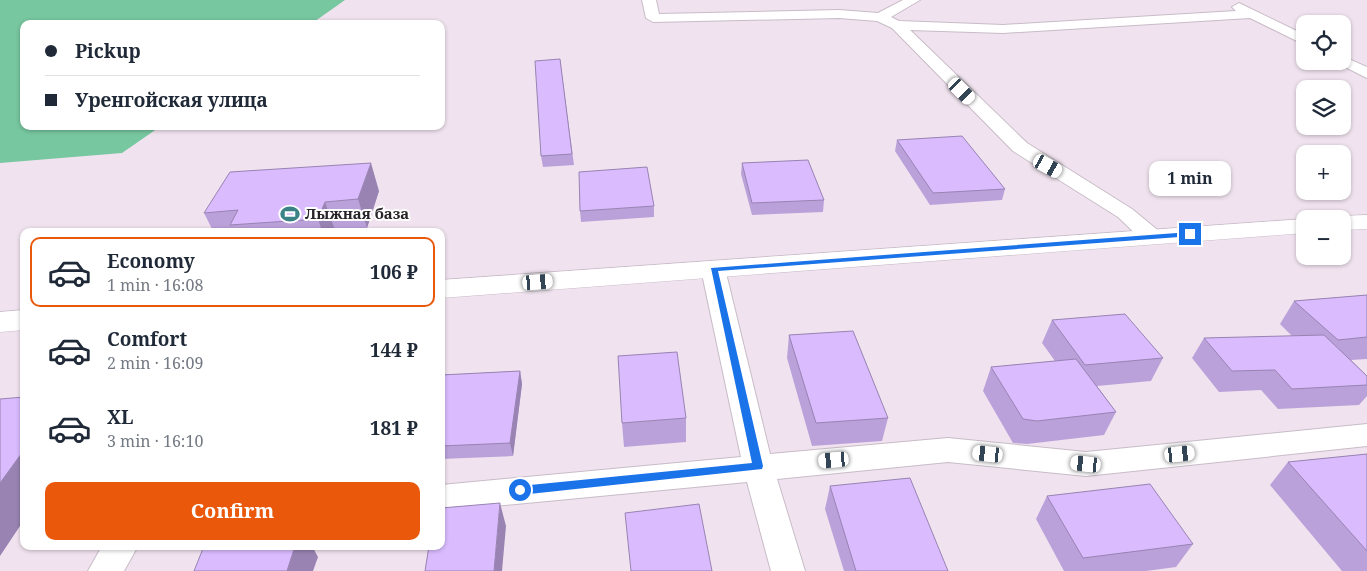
<!DOCTYPE html>
<html lang="en">
<head>
<meta charset="utf-8">
<style>
	:root { --surface:#fff; --page:#f2f2f3; --text:#1f2937; --muted:#747a83; --line:#e0e1e3; --accent:#ea580c }
	body { margin:0; font-family:"Noto Serif",serif; background:var(--page); color:var(--text); height:100vh; display:flex; flex-direction:column; font-size:19px; white-space:nowrap }
	* { box-sizing:border-box; margin:0 }
	p { font-size:16px; color:var(--muted) }
	.icon { flex:none; width:28px; height:28px; fill:none; stroke:currentColor; stroke-width:2; stroke-linecap:round; stroke-linejoin:round }
	.map { position:relative; flex:1; overflow:hidden }
	.panel { position:absolute; left:20px; top:228px; width:425px; height:322px; display:flex; flex-direction:column; background:var(--surface); border-radius:10px; box-shadow:0 1px 4px #0004 }
	.panel>* { flex:none }
	.top-card { position:absolute; left:20px; top:20px; width:425px; height:110px; border-radius:10px; box-shadow:0 1px 4px #0004; display:grid; align-content:center; height:110px; padding:0 25px; background:var(--surface) }
	.buttons { position:absolute; left:1296px; top:15px; display:grid; gap:10px }
	.buttons a { display:grid; place-items:center; width:55px; height:55px; border-radius:10px; background:var(--surface); box-shadow:0 1px 4px #0004; font-size:25px }
	.end { position:absolute; width:22px; height:22px; margin:-11px; border:6px solid #1a73e8; background:#fff; box-shadow:0 0 0 2px #fff }
	.from { border-radius:50% }
	.bubble { position:absolute; height:35px; border-radius:10px; background:var(--surface); box-shadow:0 1px 4px #0004; font-size:16px; font-weight:700; line-height:35px; text-align:center }
	.car { position:absolute; width:15px; height:30px; margin:-15px -8px; border-radius:6px; box-shadow:0 0 4px 1px #0007; background:linear-gradient(#fff 24%,#345 0 40%,#fff 0 76%,#345 0 86%,#fff 0) }
	.top-card b { display:flex; align-items:center; gap:18px; height:48px; font-size:19px }
	.top-card b+b { border-top:1px solid var(--line) }
	.top-card i { width:12px; height:12px; background:var(--text) }
	ul { padding:9px 0 0; list-style:none }
	li { display:flex; align-items:center; gap:15px; height:70px; margin:0 10px 8px; padding:0 15px; border:2px solid transparent; border-radius:10px }
	li div { flex:1 }
	li b { display:block; font-size:19px }
	li em { font-style:normal; font-weight:700 }
	li.on { border-color:var(--accent) }
	li>.icon { width:45px; height:45px; stroke-width:1.5 }
	.action { display:flex; gap:10px; margin-top:auto; padding:10px 25px }
	.action a { flex:1; height:58px; border-radius:10px; background:var(--accent); color:#fff; font-size:20px; font-weight:700; line-height:58px; text-align:center }
	.map>svg:first-child { display:block }
	.forest { fill:#77c7a0 }
	.lines { fill:none; stroke-linecap:round; stroke-linejoin:round }
	.service-casing { stroke:#c8bcc7; stroke-width:2 }
	.tertiary-casing { stroke:#c8bcc7; stroke-width:1 }
	.service { fill:#fff; fill-rule:evenodd }
	.tertiary { fill:#fff; fill-rule:evenodd }
	.wall { fill:#bba1da }
	.shaded-wall { fill:#9883b2 }
	.building { fill:#d9bbfe; stroke:#9883b2 }
	.route { fill:#1a73e8 }
	.labels { text-anchor:middle; stroke-width:4; stroke-linejoin:round; paint-order:stroke }
	.poi-label { font-size:15px; font-weight:bold; fill:#272327; stroke:#fff; text-anchor:start }
</style>
</head>
<body>
<div class="map">
<svg width="1367" height="571" viewBox="0 0 1367 571">
	<rect width="100%" height="100%" fill="#f0e3ef"/>
	<!-- forest -->
	<path class="forest" d="M0 0H345L311 24H24V126H161L122 153 0 163Z"/>
	<g class="lines">
		<!-- service casing -->
		<g class="service-casing">
			<path id="service" d="M642 0H656L659 14 839 10 878 13 903 0H920L891 17 899 21 1003 25 1236 11 1232 7 1239 3 1305 35V45L1250 18 1003 33 910 30 1027 143 1132 209 1160 232 1163 237 1160 242 1152 244 1144 242 1118 217 1013 151 892 28 877 21 839 18 653 22 646 18Z
				M1342 56 1367 67V78L1337 63 1335 61H1342Z
				M713 262 721 264 725 269 770 454 948 438 1086 452 1367 424V446L1086 476 948 462 777 479 805 571H771L747 482 441 511V485L741 457 701 269 705 264Z
				M102 546H138L124 571H88Z"/>
		</g>
		<!-- tertiary casing -->
		<g class="tertiary-casing">
			<path id="tertiary" d="M1367 215V229L1342 230V219H1333L1342 216Z
				M1305 219V233L441 298V280Z
				M24 310V330L0 332V312Z"/>
		</g>
		<!-- service -->
		<use href="#service" class="service"/>
		<!-- tertiary -->
		<use href="#tertiary" class="tertiary"/>
	</g>
	<!-- wall -->
	<path class="wall" d="M560 59 574 165 543 167 541 156Z
		M897 140 1005 189 1002 200 930 205 895 151Z
		M742 163 824 200 823 212 752 215 741 174Z
		M379 191 367 228 335 230 334 231H213L204 213Z
		M654 206V217L581 222 580 211Z
		M1367 295V359L1351 360 1367 376V396L1359 405 1278 409 1261 390 1219 392 1192 358 1204 338 1292 336 1280 324 1294 301Z
		M1052 320 1163 358 1151 381 1097 386 1116 412 1104 435 1027 444 1013 443 983 391 991 367 1055 361 1042 343Z
		M789 335 888 418 882 441 812 446 787 358Z
		M520 371 522 384 513 456 441 459V375Z
		M686 418V442L624 447 622 423Z
		M1367 454V571H1342L1270 485 1288 462Z
		M830 486 948 571H844L825 509Z
		M1047 496 1193 544 1176 567 1146 571H1064L1036 519Z"/>
	<!-- shaded-wall -->
	<path class="shaded-wall" d="M371 163 379 191 367 228 358 199Z
		M325 202 335 230 334 231H322L318 219Z
		M520 371 522 384 513 456 510 443Z
		M24 450V520L0 556V483Z
		M500 503 506 526 502 571H494Z
		M295 546H312L318 557 313 571H287Z"/>
	<!-- building -->
	<path class="building" d="M560 59 572 154 541 156 535 61Z
		M962 136 1005 189 933 193 897 140Z
		M808 160 824 200 752 203 742 163Z
		M371 163 358 199 325 202 318 219 230 225 238 210 204 213 230 172Z
		M647 167 654 206 580 211 579 172Z
		M1367 295V337L1338 340 1294 301Z
		M1125 314 1163 358 1085 365 1052 320Z
		M853 331 888 418 816 423 789 335Z
		M1324 335 1367 376V385L1292 389 1275 370 1232 371 1204 338Z
		M677 352 686 418 622 423 618 356Z
		M1076 359 1116 412 1037 421 1023 419 991 367Z
		M520 371 510 443 441 446V375Z
		M24 397V450L0 483V399Z
		M1367 454V551L1288 462Z
		M910 478 948 571H856L830 486Z
		M1150 484 1193 544 1083 558 1047 496Z
		M500 503 494 571H425L429 546H441V508Z
		M699 504 712 571H631L625 513Z
		M204 546H295L287 571H194Z"/>
	<!-- route -->
	<path class="route" d="M1190 232 1194 234 1193 236 718 271 763 466 762 469 520 495 515 490 520 486 752 463 711 268Z"/>
	<!-- icons -->
	<defs>
		<g id="stadium-bare" transform="scale(1.5)"><path d="M0-5a6.5 5 0 1 0 0 10a6.5 5 0 1 0 0-10ZM-3.5-1.8h7v3.6h-7Z" fill="#3a8286" stroke="#fff" stroke-width="2.5" paint-order="stroke"/></g>
	</defs>
	<g fill-rule="evenodd">
		<use href="#stadium-bare" x="290" y="214"/>
	</g>
	<g class="labels">
		<!-- poi labels -->
		<g class="poi-label">
			<text x="305" y="219">Лыжная база</text>
		</g>
	</g>
</svg>
<div class="buttons">
<a><svg class="icon" aria-label="locate" viewBox="0 0 24 24"><circle cx="12" cy="12" r="6"/><path d="M12 2v4M12 18v4M2 12h4M18 12h4"/></svg></a>
<a><svg class="icon" aria-label="layers" viewBox="0 0 24 24"><path d="M12 4l9 5-9 5-9-5zM3 14l9 5 9-5"/></svg></a>
<a>+</a>
<a>−</a>
</div>
<i class="end from" style="left:520px;top:490px"></i>
<i class="end" style="left:1190px;top:234px"></i>
<div class="bubble" style="left:1149px;top:161px;width:82px">1 min</div>
<i class="car" style="left:962px;top:91px;rotate:135deg"></i>
<i class="car" style="left:1048px;top:166px;rotate:119deg"></i>
<i class="car" style="left:538px;top:282px;rotate:86deg"></i>
<i class="car" style="left:988px;top:454px;rotate:276deg"></i>
<i class="car" style="left:1180px;top:454px;rotate:84deg"></i>
<i class="car" style="left:834px;top:460px;rotate:265deg"></i>
<i class="car" style="left:1086px;top:464px;rotate:276deg"></i>
<div class="top-card">
<b><i class="from"></i>Pickup</b>
<b><i></i>Уренгойская улица</b>
</div>
<section class="panel">
<ul>
<li class="on"><svg class="icon" aria-label="car" viewBox="0 0 24 24"><path d="M5 17H2v-5l4-1 3-4h7l3 4 3 1v5h-3M9 17h6M6 11h13"/><circle cx="7" cy="17" r="2"/><circle cx="17" cy="17" r="2"/></svg><div><b>Economy</b><p>1 min · 16:08</p></div><em>106 ₽</em></li>
<li><svg class="icon" aria-label="car" viewBox="0 0 24 24"><path d="M5 17H2v-5l4-1 3-4h7l3 4 3 1v5h-3M9 17h6M6 11h13"/><circle cx="7" cy="17" r="2"/><circle cx="17" cy="17" r="2"/></svg><div><b>Comfort</b><p>2 min · 16:09</p></div><em>144 ₽</em></li>
<li><svg class="icon" aria-label="car" viewBox="0 0 24 24"><path d="M5 17H2v-5l4-1 3-4h7l3 4 3 1v5h-3M9 17h6M6 11h13"/><circle cx="7" cy="17" r="2"/><circle cx="17" cy="17" r="2"/></svg><div><b>XL</b><p>3 min · 16:10</p></div><em>181 ₽</em></li>
</ul>
<div class="action"><a>Confirm</a></div>
</section>
</div>
</body>
</html>
